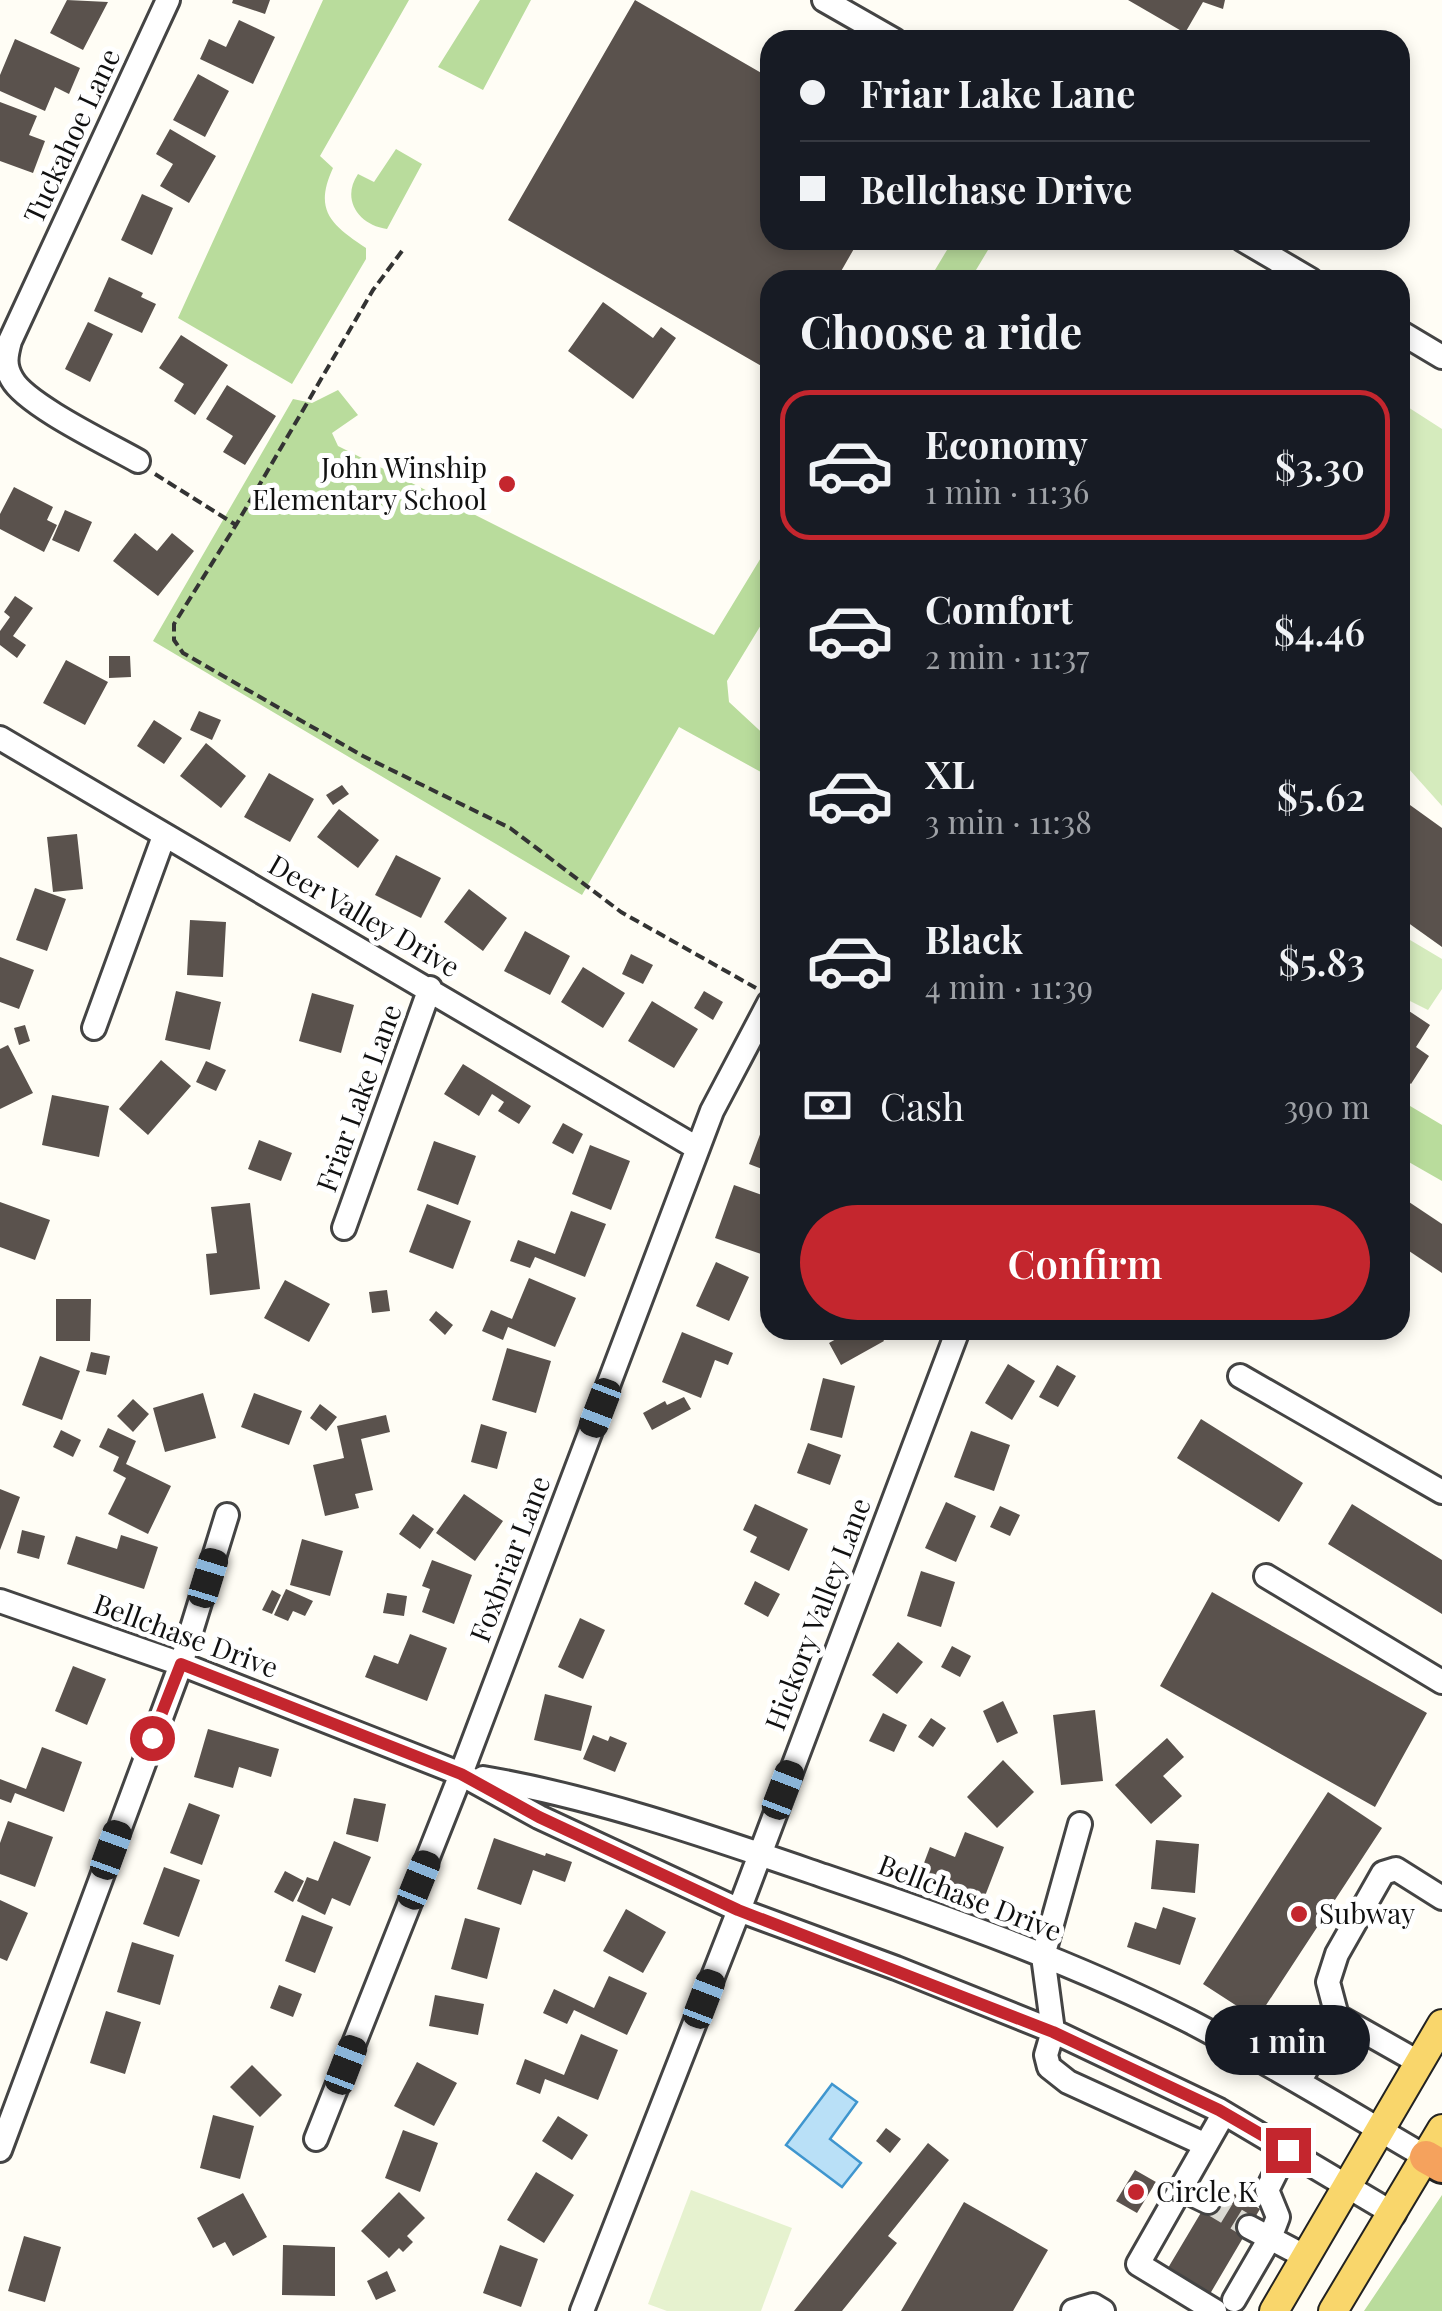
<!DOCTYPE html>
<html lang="en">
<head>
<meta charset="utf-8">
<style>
	:root { --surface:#171b24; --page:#20242c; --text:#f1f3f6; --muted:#9ea1a6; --line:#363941; --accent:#c4262e }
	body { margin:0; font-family:"Playfair Display",serif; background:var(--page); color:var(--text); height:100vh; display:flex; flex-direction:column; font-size:38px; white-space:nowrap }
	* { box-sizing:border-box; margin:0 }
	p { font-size:32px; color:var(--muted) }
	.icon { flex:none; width:55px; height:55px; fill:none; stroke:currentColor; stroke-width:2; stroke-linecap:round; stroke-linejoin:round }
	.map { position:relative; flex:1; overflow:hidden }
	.side { position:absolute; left:760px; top:270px; width:650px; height:1070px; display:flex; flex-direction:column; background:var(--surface); border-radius:30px; box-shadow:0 5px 15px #0003 }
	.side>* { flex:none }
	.banner { position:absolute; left:760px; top:30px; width:650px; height:220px; border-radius:30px; box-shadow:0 5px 15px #0003; display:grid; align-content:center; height:220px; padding:0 40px; background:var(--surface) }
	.end { position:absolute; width:45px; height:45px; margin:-22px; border:12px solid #c4262e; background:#fff; box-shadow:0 0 0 5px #fff }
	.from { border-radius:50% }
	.bubble { position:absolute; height:70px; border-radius:35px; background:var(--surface); box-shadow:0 5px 15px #0003; font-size:32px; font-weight:600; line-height:70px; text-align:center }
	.car { position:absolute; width:30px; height:60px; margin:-30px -15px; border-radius:12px; box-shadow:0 0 8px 2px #0007; background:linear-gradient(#222 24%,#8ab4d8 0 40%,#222 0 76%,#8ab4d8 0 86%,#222 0) }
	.banner b { display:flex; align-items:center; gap:35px; height:95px; font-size:38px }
	.banner b+b { border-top:2px solid var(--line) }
	.banner i { width:25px; height:25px; background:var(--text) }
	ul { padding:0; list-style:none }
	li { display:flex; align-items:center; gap:30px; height:150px; margin:0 20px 15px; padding:0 20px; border:5px solid transparent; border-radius:30px }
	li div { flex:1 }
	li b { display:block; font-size:38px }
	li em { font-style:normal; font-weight:600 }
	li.current { border-color:var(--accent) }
	li>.icon { width:90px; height:90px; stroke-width:1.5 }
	h2 { padding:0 40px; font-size:45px; line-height:120px }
	.pay { display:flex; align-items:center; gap:25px; height:110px; padding:0 40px; font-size:38px }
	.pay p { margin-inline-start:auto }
	.cta { display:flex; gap:20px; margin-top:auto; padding:20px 40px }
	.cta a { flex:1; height:115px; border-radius:60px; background:var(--accent); color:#fff; font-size:40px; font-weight:600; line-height:115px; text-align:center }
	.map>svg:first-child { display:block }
	.green { fill:#d5ebbd }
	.forest { fill:#b9dc9c }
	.pitch { fill:#e6f2cf }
	.water { fill:#b9e0f7; stroke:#3f96cf; stroke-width:2.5 }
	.building { fill:#5a524d }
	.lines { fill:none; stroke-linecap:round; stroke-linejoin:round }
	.minor-tunnel { stroke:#dbdad3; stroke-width:22; stroke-dasharray:22 11; stroke-linecap:butt }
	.minor-casing { stroke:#444; stroke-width:28 }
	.major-casing { stroke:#222; stroke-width:32 }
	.highway-casing { stroke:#222; stroke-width:38 }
	.path { stroke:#333; stroke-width:4; stroke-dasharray:10 5; stroke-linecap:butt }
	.minor { stroke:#fff; stroke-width:22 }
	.major { stroke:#f9d66b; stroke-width:28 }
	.highway { stroke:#f5a25d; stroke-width:32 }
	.route { stroke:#c4262e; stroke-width:12 }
	.poi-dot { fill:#c4262e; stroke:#fff; stroke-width:4 }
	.labels { text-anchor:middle; stroke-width:10; stroke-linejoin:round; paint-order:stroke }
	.street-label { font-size:28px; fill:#111; stroke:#fff }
	.poi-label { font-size:28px; fill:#111; stroke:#fff; text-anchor:start }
</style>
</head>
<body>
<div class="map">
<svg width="1442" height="2311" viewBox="0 0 1442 2311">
	<rect width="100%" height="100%" fill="#fffdf5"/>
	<!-- green -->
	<path class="green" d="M1400 402 1442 429V806L1400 759Z
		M1400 934 1442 959V989L1428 1010 1400 996Z"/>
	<!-- forest -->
	<path class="forest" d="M323 0H409L320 156 333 168C313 211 332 225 366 248V259L292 384 178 318Z
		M480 0H531L483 90 438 67Z
		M396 149 422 164 387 229C358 225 341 199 358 174L374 182Z
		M953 240H994L970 280H929Z
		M338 390 358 415 332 433 338 446 714 635 770 543V610L727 681 729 702 770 740V777L679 727 582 895 153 641 293 399 312 403Z
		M1400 1100 1442 1125V1181L1400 1157Z
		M1442 2195V2311H1364Z"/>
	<!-- pitch -->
	<path class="pitch" d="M691 2190 792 2228 761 2311H667L648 2304Z"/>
	<!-- water -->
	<path class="water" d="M832 2084 857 2102 830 2139 861 2163 842 2187 786 2145Z"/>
	<!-- building -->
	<path class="building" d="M67 0 108 2 83 50 50 33Z
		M233 0H270L265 14 232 3Z
		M635 0 770 78V240H859L836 280H770V371L508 220Z
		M1128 0H1225L1223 9 1203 2 1185 33Z
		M239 20 275 37 253 84 200 59 209 39 226 47Z
		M15 39 80 68 69 94 55 87 45 111 0 91V75Z
		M198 74 229 91 205 137 173 120Z
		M0 102 37 116 29 135 45 141 33 173 0 161Z
		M170 129 216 156 189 203 160 186 173 164 156 154Z
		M142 194 173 208 152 255 121 240Z
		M109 277 143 293 141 297 156 304 142 333 94 311Z
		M603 302 653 338 661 327 676 338 633 399 568 351Z
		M88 322 113 334 90 382 65 369Z
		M181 335 228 365 195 415 174 401 184 384 159 368Z
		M227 385 276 416 245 465 223 452 233 436 206 419Z
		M14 487 53 507 47 520 57 525 44 552 0 529V514Z
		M65 510 92 522 79 552 52 540Z
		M135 533 157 551 172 533 194 551 158 596 113 561Z
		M15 596 33 608 13 636 26 645 17 658 0 645V631L10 617 4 612Z
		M109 656H130L131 677 109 678Z
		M66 660 108 682 85 725 43 703Z
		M199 711 221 720 212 740 190 730Z
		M154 720 182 738 164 764 137 746Z
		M206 743 246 776 221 808 180 776Z
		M269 773 314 799 290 842 244 817Z
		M342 785 349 794 333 805 326 795Z
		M1410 805 1442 828V947L1400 917V820Z
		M339 809 379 840 358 868 317 837Z
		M77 834 83 889 53 892 47 837Z
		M396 855 441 878 421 918 375 895Z
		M35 888 66 899 47 951 16 940Z
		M469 889 507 918 483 951 444 922Z
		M190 920 226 922 223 977 187 975Z
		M525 931 570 956 550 995 504 971Z
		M631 954 653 965 643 984 622 974Z
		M0 957 34 970 19 1009 0 1002Z
		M583 967 625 993 603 1028 561 1002Z
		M176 991 221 1002 210 1050 165 1040Z
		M704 991 723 1002 713 1020 694 1008Z
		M312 993 354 1005 341 1053 299 1041Z
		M652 1001 698 1029 674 1068 628 1041Z
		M1400 1005 1430 1025 1416 1047 1429 1056 1411 1084 1400 1076Z
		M25 1025 30 1041 19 1045 14 1028Z
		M8 1045 33 1093 0 1109V1049Z
		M161 1060 191 1086 148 1135 119 1109Z
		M206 1061 226 1070 216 1091 196 1082Z
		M463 1064 531 1106 519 1124 498 1111 504 1102 492 1094 479 1116 444 1094Z
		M52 1095 109 1106 99 1157 42 1145Z
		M765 1121 770 1123V1172L749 1164Z
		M563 1123 583 1134 573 1154 552 1143Z
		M259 1140 292 1153 281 1181 248 1169Z
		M434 1141 476 1156 458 1205 417 1190Z
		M590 1145 630 1161 611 1210 572 1194Z
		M734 1185 770 1198V1230L761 1254 715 1238Z
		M1400 1196 1442 1224V1273L1400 1245Z
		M0 1202 50 1220 35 1260 0 1247Z
		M250 1203 260 1289 210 1295 206 1254 217 1253 211 1207Z
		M427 1204 471 1221 453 1269 409 1252Z
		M571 1211 606 1224 585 1277 535 1257 530 1268 510 1261 518 1240 555 1254Z
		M716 1262 749 1277 729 1321 696 1306Z
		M529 1278 576 1298 555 1347 508 1327 503 1340 482 1331 491 1310 512 1319Z
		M285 1280 330 1304 309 1342 264 1318Z
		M387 1290 390 1311 372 1313 369 1292Z
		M56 1299H91L90 1341H56Z
		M436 1311 453 1325 445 1335 429 1320Z
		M852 1330H878L884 1341 841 1365 829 1343Z
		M682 1332 733 1353 728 1365 715 1360 701 1398 662 1382Z
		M507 1348 551 1361 536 1413 492 1400Z
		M91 1352 110 1356 106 1375 86 1371Z
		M40 1356 80 1371 62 1420 22 1405Z
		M1008 1364 1035 1381 1012 1420 985 1403Z
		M1057 1365 1076 1376 1058 1407 1039 1397Z
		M823 1378 855 1386 842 1438 810 1430Z
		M203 1393 216 1438 165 1452 153 1408Z
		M254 1393 302 1411 289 1445 241 1427Z
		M684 1397 691 1409 652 1430 643 1413 665 1401 667 1405Z
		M133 1399 149 1414 133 1432 117 1416Z
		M320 1404 337 1417 326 1431 310 1418Z
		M386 1415 390 1432 361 1439 373 1490 355 1494 359 1508 325 1516 313 1465 344 1458 337 1426Z
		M1201 1419 1303 1483 1279 1522 1177 1458Z
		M481 1424 507 1432 497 1469 471 1462Z
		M108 1428 136 1441 126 1464 171 1486 148 1534 108 1514 126 1478 113 1471 119 1457 99 1447Z
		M61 1430 81 1440 73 1457 53 1447Z
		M971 1431 1010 1445 994 1491 954 1477Z
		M808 1443 841 1455 830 1485 797 1473Z
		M0 1489 20 1497 0 1550Z
		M464 1494 503 1521 475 1561 436 1533Z
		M946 1502 976 1516 956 1562 925 1548Z
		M755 1504 808 1529 789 1571 750 1552 757 1537 743 1530Z
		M1352 1504 1442 1560V1614L1328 1544Z
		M1000 1506 1020 1515 1010 1536 990 1527Z
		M413 1514 434 1529 420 1549 399 1534Z
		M22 1530 45 1536 39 1559 17 1553Z
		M121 1535 158 1547 144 1589 67 1564 76 1536 117 1549Z
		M302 1539 343 1551 330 1596 290 1585Z
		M432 1560 472 1575 454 1624 422 1612 430 1589 422 1586Z
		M921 1571 955 1582 941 1627 907 1616Z
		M755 1581 780 1594 768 1617 744 1604Z
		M286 1589 313 1601 305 1616 293 1611 288 1621 274 1615Z
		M272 1590 281 1595 272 1614 262 1610Z
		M1212 1592 1427 1713 1375 1807 1160 1686Z
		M387 1593 407 1596 404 1616 383 1613Z
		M580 1618 605 1630 583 1679 558 1667Z
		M410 1634 447 1648 427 1701 365 1677 374 1655 398 1664Z
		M898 1642 923 1662 897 1694 872 1675Z
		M952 1646 971 1656 960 1677 941 1667Z
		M73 1666 106 1679 87 1725 55 1711Z
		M545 1694 592 1706 581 1751 534 1740Z
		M1003 1701 1018 1733 997 1743 983 1711Z
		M1095 1710 1103 1781 1061 1785 1053 1715Z
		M883 1713 907 1725 894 1752 869 1741Z
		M931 1718 946 1728 933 1747 918 1737Z
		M208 1729 279 1749 271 1777 239 1767 233 1788 194 1777Z
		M593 1735 608 1741 610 1736 627 1743 615 1772 583 1759Z
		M1167 1738 1184 1757 1163 1776 1182 1796 1151 1824 1115 1785Z
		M42 1747 82 1762 64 1812 15 1793 11 1803 0 1799V1779L26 1789Z
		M1003 1760 1034 1792 997 1828 967 1797Z
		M1328 1792 1382 1828 1257 2019 1203 1984Z
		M354 1798 386 1804 378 1842 346 1834Z
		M189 1803 220 1815 202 1865 170 1853Z
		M8 1821 53 1837 35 1887 0 1874V1843Z
		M965 1832 1004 1847 985 1896 921 1871 930 1847 955 1857Z
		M494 1838 545 1856 546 1853 572 1862 565 1882 533 1870 521 1905 477 1889Z
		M1156 1840 1199 1844 1195 1893 1151 1889Z
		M334 1841 371 1857 350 1906 332 1898 325 1915 297 1901 307 1877 318 1881Z
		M164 1867 200 1880 179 1937 143 1924Z
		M285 1871 304 1881 293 1902 274 1892Z
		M0 1900 28 1913 7 1961 0 1958Z
		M1163 1907 1196 1918 1180 1965 1127 1947 1135 1922 1156 1929Z
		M626 1909 666 1932 643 1973 603 1951Z
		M302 1915 333 1927 315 1973 285 1961Z
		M465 1918 500 1928 487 1979 451 1969Z
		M132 1942 174 1955 160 2005 117 1992Z
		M609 1976 647 1993 627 2035 574 2010 567 2024 543 2013 554 1989 594 2008Z
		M279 1985 302 1994 293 2017 270 2008Z
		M435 1995 484 2004 478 2035 429 2026Z
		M106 2011 141 2022 125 2074 90 2063Z
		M581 2034 618 2050 598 2100 545 2079 540 2094 516 2084 525 2059 564 2075Z
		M417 2062 457 2083 434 2126 394 2106Z
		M252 2065 282 2095 260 2117 230 2087Z
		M213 2115 254 2126 240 2179 200 2168Z
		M558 2116 588 2135 572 2160 542 2141Z
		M886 2128 901 2139 890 2153 876 2141Z
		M403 2130 438 2143 420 2192 385 2178Z
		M928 2143 949 2160 888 2236 897 2243 842 2311H794Z
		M1135 2170 1156 2182 1137 2213 1116 2201Z
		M536 2172 574 2195 544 2243 507 2220Z
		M1218 2184 1260 2209 1207 2299 1165 2273Z
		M399 2192 425 2218 407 2236 413 2242 403 2252 399 2248 389 2258 361 2231Z
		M243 2193 267 2237 233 2256 225 2242 213 2248 197 2218Z
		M964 2202 1048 2250 1013 2311H901Z
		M24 2236 61 2247 45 2302 8 2291Z
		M283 2245 335 2247V2296L282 2295Z
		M500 2245 538 2259 521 2307 483 2293Z
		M387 2271 396 2291 376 2300 367 2281Z"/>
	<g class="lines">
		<!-- minor-tunnel -->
		<path class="minor-tunnel" d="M1208 2202 1249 2227"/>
		<!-- minor casing -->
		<g class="minor-casing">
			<path id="minor" d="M824 0 894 40
				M1243 240 1311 280
				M1400 332 1442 357
				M138 461C110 445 26 405 12 379 4 365 6 356 10 341L168 0
				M0 738 697 1148
				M94 1028 164 836
				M344 1228 430 988
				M1240 1376 1442 1492
				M1266 1576 1442 1682
				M0 1601 181 1664 461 1774 539 1817 739 1910 896 1968 1053 2031 1219 2110 1394 2214
				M483 1778C599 1798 713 1838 824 1876 948 1918 1073 1962 1189 2021 1270 2063 1347 2111 1426 2157
				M1080 1824 1043 1956 1053 2031 1046 2055 1049 2067 1068 2082 1206 2145
				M1337 2016 1328 1982 1337 1954 1383 1873 1396 1869 1442 1898
				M1299 2082 1337 2016 1420 2063
				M316 2139 461 1774 712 1111 769 1003
				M0 2150 181 1664 227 1515
				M1181 2189 1208 2202
				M1249 2227 1306 2257
				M1234 2300 1270 2238 1278 2217 1267 2190 1287 2150
				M582 2311 739 1910 958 1330
				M1073 2311 1093 2305 1103 2311
				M1215 2311 1138 2264 1224 2113"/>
		</g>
		<!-- major casing -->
		<g class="major-casing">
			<path id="major" d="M1274 2311 1442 2024
				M1333 2311 1442 2129"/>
		</g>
		<!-- highway casing -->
		<g class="highway-casing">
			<path id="highway" d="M1426 2157 1442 2166"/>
		</g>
		<!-- path -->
		<path class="path" d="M402 251 373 290 236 525 174 624V640L183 653 363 756 510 828 621 912 756 988
			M155 474 236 525"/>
		<!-- minor -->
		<use href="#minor" class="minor"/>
		<!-- major -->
		<use href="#major" class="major"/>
		<!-- highway -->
		<use href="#highway" class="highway"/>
	</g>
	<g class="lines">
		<!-- route -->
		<path class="route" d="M152 1738 181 1664 461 1774 539 1817 738 1910 1053 2032 1219 2110 1288 2150"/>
	</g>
	<!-- markers -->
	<g class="poi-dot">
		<circle cx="507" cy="484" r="10"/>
		<circle cx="1299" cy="1914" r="10"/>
		<circle cx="1136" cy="2192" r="10"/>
	</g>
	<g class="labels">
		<!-- street labels -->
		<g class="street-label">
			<text transform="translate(72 136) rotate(-65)" y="10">Tuckahoe Lane</text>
			<text transform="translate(364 916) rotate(30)" y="10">Deer Valley Drive</text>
			<text transform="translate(359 1098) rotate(-70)" y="10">Friar Lake Lane</text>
			<text transform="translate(510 1559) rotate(-69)" y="10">Foxbriar Lane</text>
			<text transform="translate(818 1614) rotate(-69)" y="10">Hickory Valley Lane</text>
			<text transform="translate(186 1636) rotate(20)" y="10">Bellchase Drive</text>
			<text transform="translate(970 1898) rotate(21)" y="10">Bellchase Drive</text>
		</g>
		<!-- poi labels -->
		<g class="poi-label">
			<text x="487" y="478" text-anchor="end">John Winship<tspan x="487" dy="32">Elementary School</tspan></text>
			<text x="1319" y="1924">Subway</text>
			<text x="1156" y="2202">Circle K</text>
		</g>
	</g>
</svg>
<i class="end from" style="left:152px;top:1738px"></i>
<i class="end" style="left:1288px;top:2150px"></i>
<div class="bubble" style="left:1205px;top:2005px;width:165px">1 min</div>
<i class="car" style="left:600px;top:1408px;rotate:201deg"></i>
<i class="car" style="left:208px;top:1578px;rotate:17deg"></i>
<i class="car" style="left:783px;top:1790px;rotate:21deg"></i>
<i class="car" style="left:111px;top:1850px;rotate:20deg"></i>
<i class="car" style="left:419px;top:1880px;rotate:22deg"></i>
<i class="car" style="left:704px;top:1999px;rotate:21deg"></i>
<i class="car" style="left:346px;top:2065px;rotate:21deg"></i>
<div class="banner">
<b><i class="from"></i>Friar Lake Lane</b>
<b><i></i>Bellchase Drive</b>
</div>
<section class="side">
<h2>Choose a ride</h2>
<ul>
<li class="current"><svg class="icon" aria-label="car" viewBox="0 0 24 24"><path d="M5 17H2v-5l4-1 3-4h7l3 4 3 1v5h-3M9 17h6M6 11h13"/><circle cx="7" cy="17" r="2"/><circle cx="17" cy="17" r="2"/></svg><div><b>Economy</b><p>1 min · 11:36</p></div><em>$3.30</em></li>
<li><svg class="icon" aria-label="car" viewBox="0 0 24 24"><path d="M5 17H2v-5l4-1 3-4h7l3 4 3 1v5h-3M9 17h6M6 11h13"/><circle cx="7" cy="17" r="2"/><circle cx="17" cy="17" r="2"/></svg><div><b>Comfort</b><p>2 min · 11:37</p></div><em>$4.46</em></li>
<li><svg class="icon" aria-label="car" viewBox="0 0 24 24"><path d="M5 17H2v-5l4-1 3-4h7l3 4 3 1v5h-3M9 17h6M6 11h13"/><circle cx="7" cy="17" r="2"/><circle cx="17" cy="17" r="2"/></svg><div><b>XL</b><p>3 min · 11:38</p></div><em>$5.62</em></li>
<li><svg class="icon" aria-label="car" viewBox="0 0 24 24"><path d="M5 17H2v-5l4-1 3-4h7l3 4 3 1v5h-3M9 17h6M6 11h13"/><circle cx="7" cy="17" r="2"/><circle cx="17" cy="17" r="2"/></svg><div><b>Black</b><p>4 min · 11:39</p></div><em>$5.83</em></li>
</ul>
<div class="pay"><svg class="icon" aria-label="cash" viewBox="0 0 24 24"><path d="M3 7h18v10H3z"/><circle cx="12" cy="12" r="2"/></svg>Cash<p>390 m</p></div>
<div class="cta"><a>Confirm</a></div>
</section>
</div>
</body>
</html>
